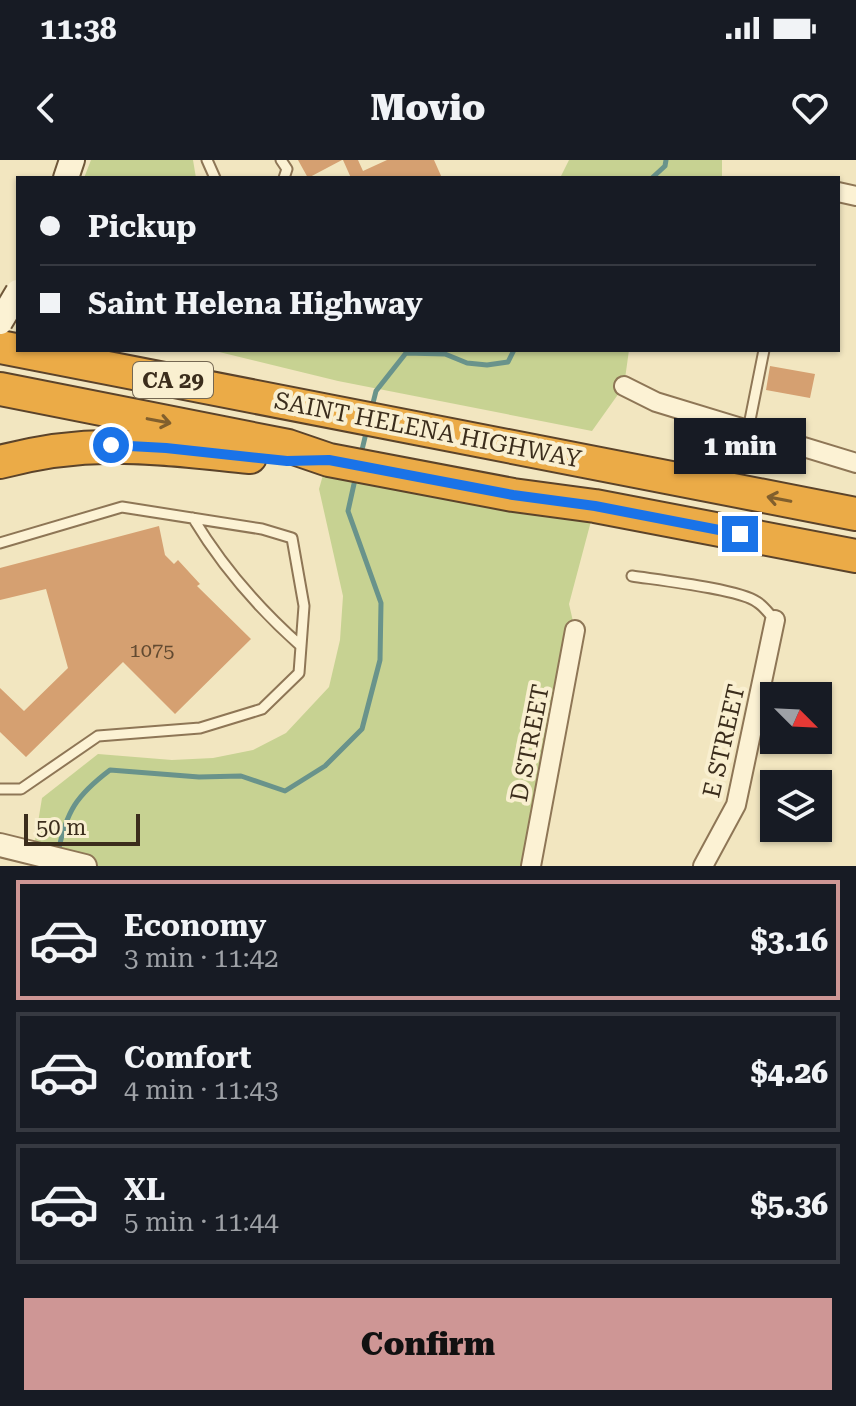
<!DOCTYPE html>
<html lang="en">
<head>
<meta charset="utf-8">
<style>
	:root { --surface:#171b24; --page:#242831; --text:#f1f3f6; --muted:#9ea1a6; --line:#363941; --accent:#ce9695 }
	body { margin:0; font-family:"Roboto Serif",serif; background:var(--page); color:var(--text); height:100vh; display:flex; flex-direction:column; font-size:30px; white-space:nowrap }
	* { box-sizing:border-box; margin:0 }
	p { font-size:26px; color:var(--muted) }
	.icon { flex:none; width:44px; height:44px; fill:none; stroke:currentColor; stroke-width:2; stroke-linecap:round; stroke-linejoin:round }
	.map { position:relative; height:706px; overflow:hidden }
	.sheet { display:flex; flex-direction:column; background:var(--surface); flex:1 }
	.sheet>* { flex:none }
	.guide { position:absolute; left:16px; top:16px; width:824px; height:176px; border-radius:0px; box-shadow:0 2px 6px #0004; display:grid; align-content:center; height:176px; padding:0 24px; background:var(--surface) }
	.needle { width:52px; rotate:114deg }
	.buttons { position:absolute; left:760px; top:522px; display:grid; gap:16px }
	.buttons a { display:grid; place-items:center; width:72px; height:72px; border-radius:0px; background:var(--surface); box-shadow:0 2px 6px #0004; font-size:40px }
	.scale { position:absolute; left:24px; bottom:20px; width:116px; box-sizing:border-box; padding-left:8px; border:4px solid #3b2d1c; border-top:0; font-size:22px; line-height:28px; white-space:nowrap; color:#3b2d1c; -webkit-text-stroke:6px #f9efd0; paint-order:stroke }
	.end { position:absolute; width:36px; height:36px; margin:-18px; border:10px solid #1a73e8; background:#fff; box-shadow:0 0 0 4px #fff }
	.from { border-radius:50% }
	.bubble { position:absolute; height:56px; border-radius:0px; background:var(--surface); box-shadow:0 2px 6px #0004; font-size:26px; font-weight:800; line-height:56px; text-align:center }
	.guide b { display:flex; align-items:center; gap:28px; height:76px; font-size:30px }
	.guide b+b { border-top:2px solid var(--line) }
	.guide i { width:20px; height:20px; background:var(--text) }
	ul { padding:14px 0 0; list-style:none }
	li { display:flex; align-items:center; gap:24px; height:120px; margin:0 16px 12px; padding:0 8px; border:4px solid var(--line); border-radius:0px }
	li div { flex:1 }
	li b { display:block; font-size:30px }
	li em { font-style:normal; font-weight:800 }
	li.selected { border-color:var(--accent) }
	li>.icon { width:72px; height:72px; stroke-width:1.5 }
	.cta { display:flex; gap:16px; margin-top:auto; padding:16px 24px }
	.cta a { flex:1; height:92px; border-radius:0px; background:var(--accent); color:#111; font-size:32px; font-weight:800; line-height:92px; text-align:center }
	.status { display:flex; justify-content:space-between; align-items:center; height:56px; padding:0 40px; background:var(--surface); direction:ltr }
	.status svg { height:22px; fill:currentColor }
	header { display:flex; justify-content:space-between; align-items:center; height:104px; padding:0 24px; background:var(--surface); font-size:36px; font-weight:800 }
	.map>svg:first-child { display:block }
	.green { fill:#c7d292 }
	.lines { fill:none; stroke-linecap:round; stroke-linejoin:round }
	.stream { stroke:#69938b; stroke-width:5 }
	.building { fill:#d5a071 }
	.service-casing { stroke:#8e7656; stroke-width:13 }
	.minor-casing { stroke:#8e7656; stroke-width:22 }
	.tertiary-casing { stroke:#8e7656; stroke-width:26 }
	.secondary-casing { stroke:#6f5739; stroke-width:28 }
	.motorway-casing { stroke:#5b432a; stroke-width:36 }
	.service { stroke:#fcf2d4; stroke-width:9 }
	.minor { stroke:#fcf2d4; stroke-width:18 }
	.tertiary { stroke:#fcf2d4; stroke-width:22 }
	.secondary { stroke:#fcf2d4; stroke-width:24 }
	.motorway { stroke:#ebab47; stroke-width:32 }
	.secondary-bridge-casing { stroke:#6f5739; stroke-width:28; stroke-linecap:butt }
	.secondary-bridge { stroke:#fcf2d4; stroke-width:24 }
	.oneway { stroke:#815f2d }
	.route { stroke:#1a73e8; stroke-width:10 }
	.labels { text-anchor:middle; stroke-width:8; stroke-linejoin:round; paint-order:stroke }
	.number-label { font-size:20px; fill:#624a31 }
	.shield { fill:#f9efd0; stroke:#746752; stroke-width:2 }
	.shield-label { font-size:22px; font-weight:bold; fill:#3b2d1c }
	.street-label { font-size:24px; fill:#3b2d1c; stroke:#f9efd0 }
</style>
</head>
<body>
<div class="status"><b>11:38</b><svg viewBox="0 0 49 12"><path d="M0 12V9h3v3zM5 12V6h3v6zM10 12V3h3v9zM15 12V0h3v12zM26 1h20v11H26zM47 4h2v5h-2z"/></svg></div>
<header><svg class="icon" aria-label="back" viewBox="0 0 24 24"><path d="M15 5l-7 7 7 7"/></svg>Movio<svg class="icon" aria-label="heart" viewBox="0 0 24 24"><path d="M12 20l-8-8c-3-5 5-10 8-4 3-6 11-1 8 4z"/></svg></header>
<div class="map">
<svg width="856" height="706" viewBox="0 0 856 706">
	<rect width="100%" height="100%" fill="#f2e6c0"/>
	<!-- green -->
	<path class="green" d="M91 0H193L196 18H84Z
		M569 0H722V18H560Z
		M211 190H629L624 226 592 271 338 221Z
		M325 308 595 346 569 444 575 470 531 706H85L33 693 42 638 98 594 172 600 213 598 253 590 286 573 329 527 340 480 343 436 319 329Z"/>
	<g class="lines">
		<!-- stream -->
		<path class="stream" d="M652 18 665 6 666 0
			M372 247 376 231 406 193 445 194 467 203 487 205 508 202 514 190
			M361 294 367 269
			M58 693C66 651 77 635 110 610L199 617 241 616 285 631 325 606 362 569 380 500 381 443 348 351 356 315"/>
	</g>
	<!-- building -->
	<path class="building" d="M298 0H342L308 18Z
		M343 0H358L363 11 387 0H434L442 18H351Z
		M770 206 815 214 810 238 766 230Z
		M159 366 165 395 174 404 178 400 200 424 197 426 251 479 175 554 123 502 26 597 0 572V528L24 551 68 508 46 429 0 440V408Z"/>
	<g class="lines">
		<!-- service casing -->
		<g class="service-casing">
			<path id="service" d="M207 0 215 18
				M281 0 287 9 284 18
				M748 270 764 190
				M193 358C222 406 259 449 301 486
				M0 383 122 347 262 369 292 378 304 446 299 513 262 549 200 568 98 576 21 629H0
				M632 416C658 420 739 429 757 442 764 446 769 454 775 460"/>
		</g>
		<!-- minor casing -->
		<g class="minor-casing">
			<path id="minor" d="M838 32 856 36
				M624 226 656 242 856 303
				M531 706 575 470
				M703 706 736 645 775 460"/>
		</g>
		<!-- tertiary casing -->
		<g class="tertiary-casing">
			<path id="tertiary" d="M0 685 85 706"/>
		</g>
		<!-- secondary casing -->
		<g class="secondary-casing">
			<path id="secondary" d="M66 18 72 0"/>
		</g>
		<!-- motorway casing -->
		<g class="motorway-casing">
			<path id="motorway" d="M0 187 856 354
				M0 229 288 286 329 300 513 335 595 346 856 396
				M0 302C92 277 158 288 250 297"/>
		</g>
		<!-- service -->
		<use href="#service" class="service"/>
		<!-- minor -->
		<use href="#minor" class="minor"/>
		<!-- tertiary -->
		<use href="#tertiary" class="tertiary"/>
		<!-- secondary -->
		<use href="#secondary" class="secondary"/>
		<!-- motorway -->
		<use href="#motorway" class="motorway"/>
		<!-- secondary-bridge casing -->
		<g class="secondary-bridge-casing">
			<path id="secondary-bridge" d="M0 162 18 132"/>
		</g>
		<!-- secondary-bridge -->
		<use href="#secondary-bridge" class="secondary-bridge"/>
	</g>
	<!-- one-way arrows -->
	<defs><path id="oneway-shaft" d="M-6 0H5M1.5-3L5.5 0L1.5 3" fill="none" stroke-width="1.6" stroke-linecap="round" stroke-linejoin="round" transform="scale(2)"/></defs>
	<g class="oneway">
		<use href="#oneway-shaft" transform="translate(159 261) rotate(11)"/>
		<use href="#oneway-shaft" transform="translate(779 339) rotate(-169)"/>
	</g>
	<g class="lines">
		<!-- route -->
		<path class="route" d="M111 285 166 288 287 301 329 300 513 335 595 346 740 374"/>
	</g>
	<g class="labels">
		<!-- number labels -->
		<g class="number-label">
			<text x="152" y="497">1075</text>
		</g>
		<!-- shield labels -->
		<rect class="shield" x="133" y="202" width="80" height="36" rx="6"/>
		<g class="shield-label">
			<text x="173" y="228">CA 29</text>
		</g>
		<!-- street labels -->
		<g class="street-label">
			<text transform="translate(428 270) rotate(11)" y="8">SAINT HELENA HIGHWAY</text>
			<text transform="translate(724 581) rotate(-77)" y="8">E STREET</text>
			<text transform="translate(530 583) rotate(-79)" y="8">D STREET</text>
		</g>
	</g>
</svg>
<div class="buttons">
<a><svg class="needle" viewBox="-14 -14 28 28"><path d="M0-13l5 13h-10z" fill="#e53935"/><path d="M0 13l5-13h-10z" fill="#9ea1a6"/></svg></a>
<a><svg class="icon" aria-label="layers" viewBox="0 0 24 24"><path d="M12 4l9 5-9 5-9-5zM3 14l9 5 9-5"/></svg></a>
</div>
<div class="scale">50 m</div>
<i class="end from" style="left:111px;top:285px"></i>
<i class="end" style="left:740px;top:374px"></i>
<div class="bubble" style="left:674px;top:258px;width:132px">1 min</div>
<div class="guide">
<b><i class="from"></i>Pickup</b>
<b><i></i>Saint Helena Highway</b>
</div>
</div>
<section class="sheet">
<ul>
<li class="selected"><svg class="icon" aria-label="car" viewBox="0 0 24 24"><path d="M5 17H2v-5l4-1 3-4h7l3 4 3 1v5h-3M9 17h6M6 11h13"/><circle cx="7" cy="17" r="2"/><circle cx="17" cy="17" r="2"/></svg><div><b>Economy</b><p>3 min · 11:42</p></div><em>$3.16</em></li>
<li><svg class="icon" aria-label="car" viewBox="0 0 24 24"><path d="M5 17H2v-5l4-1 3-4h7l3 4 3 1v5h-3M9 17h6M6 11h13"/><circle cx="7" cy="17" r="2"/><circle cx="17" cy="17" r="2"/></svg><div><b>Comfort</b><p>4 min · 11:43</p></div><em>$4.26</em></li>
<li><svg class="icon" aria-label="car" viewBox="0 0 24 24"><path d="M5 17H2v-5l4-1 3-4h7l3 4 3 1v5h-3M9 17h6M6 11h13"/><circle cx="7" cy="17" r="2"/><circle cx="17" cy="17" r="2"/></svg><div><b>XL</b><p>5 min · 11:44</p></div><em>$5.36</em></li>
</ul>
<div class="cta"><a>Confirm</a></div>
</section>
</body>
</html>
